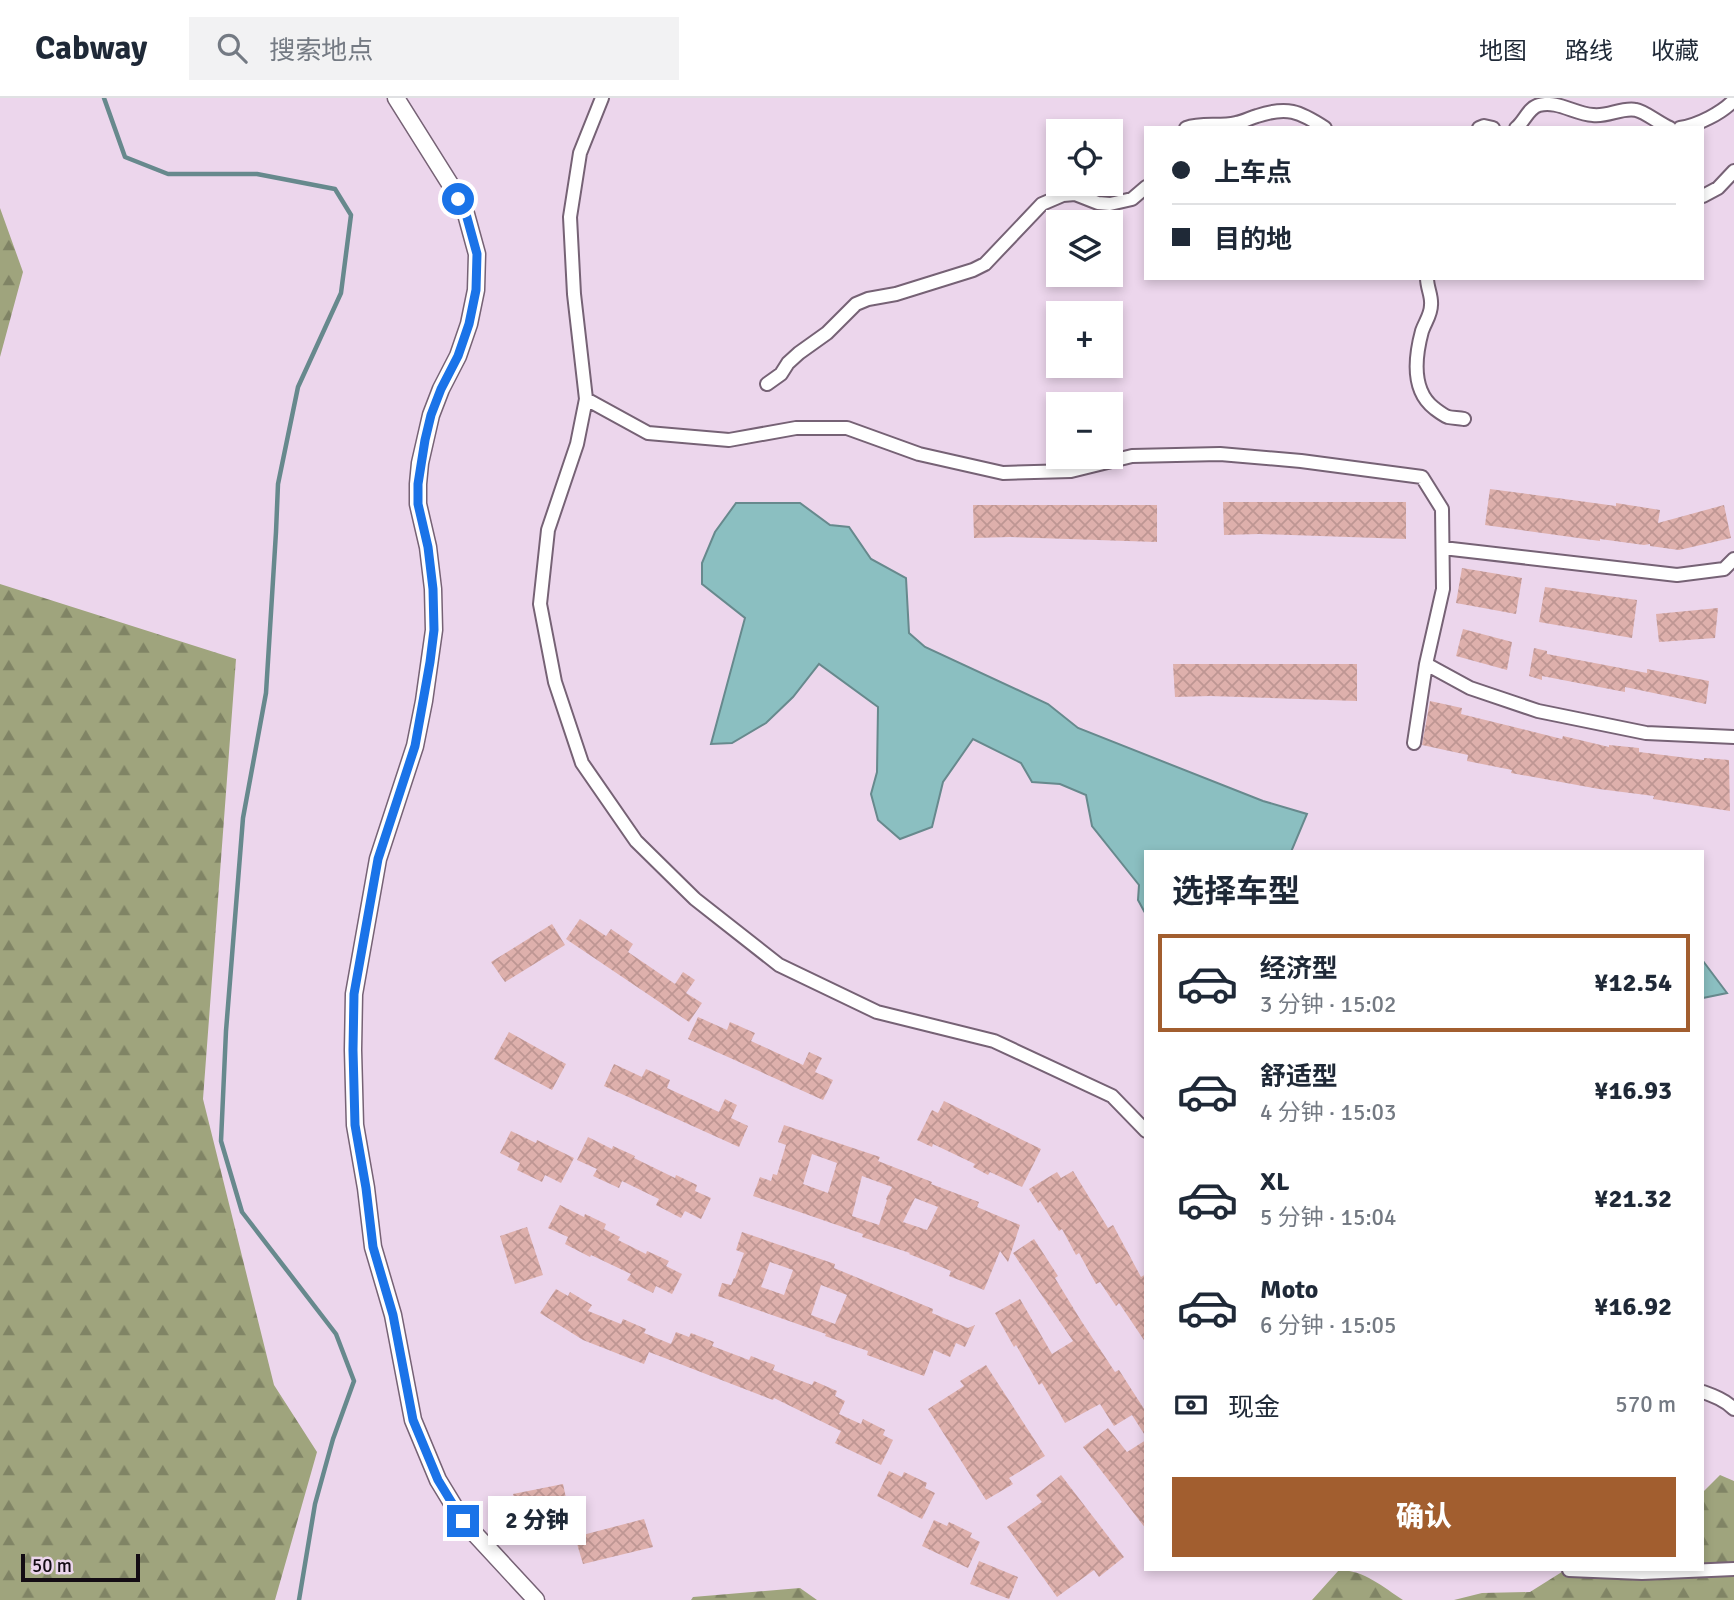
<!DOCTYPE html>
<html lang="zh">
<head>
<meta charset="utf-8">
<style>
	:root { --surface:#fff; --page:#f2f2f3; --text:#1f2937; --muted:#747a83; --line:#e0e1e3; --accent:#a25e2f }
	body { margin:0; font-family:Signika,"Noto Sans SC",sans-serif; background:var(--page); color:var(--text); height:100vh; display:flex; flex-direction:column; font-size:26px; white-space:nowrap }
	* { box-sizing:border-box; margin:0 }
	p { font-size:23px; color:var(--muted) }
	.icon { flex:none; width:38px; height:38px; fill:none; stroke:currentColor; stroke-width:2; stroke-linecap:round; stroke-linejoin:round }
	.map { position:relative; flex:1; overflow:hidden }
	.sheet { position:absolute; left:1144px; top:752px; width:560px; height:721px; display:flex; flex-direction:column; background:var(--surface); border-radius:0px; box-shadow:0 4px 10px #0003 }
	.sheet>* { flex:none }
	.hud { position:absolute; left:1144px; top:28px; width:560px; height:154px; border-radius:0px; box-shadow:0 4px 10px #0003; display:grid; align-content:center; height:154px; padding:0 28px; background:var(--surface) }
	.buttons { position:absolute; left:1046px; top:21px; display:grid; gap:14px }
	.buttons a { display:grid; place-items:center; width:77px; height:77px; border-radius:0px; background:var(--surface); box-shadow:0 4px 10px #0003; font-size:35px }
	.scale { position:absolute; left:21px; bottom:18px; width:119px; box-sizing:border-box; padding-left:7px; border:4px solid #140c14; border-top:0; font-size:19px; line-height:24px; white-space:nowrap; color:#140c14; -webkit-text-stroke:5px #ecd6ec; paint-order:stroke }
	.end { position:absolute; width:32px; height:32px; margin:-16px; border:9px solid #1a73e8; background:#fff; box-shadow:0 0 0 4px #fff }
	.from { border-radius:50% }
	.bubble { position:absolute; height:49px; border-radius:0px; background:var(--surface); box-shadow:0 4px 10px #0003; font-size:23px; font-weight:800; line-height:49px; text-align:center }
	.hud b { display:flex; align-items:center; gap:24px; height:66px; font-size:26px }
	.hud b+b { border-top:2px solid var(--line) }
	.hud i { width:18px; height:18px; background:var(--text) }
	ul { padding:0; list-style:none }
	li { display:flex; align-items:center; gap:21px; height:98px; margin:0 14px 10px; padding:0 14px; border:4px solid transparent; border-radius:0px }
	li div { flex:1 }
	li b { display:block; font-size:26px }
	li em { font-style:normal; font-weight:800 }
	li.current { border-color:var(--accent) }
	li>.icon { width:63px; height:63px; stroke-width:1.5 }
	h2 { padding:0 28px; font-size:32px; line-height:84px }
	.pay { display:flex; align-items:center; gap:18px; height:77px; padding:0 28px; font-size:26px }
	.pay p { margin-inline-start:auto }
	.primary-button { display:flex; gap:14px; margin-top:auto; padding:14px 28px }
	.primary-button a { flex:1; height:80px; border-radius:0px; background:var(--accent); color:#fff; font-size:28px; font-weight:800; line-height:80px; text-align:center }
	header { display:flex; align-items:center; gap:42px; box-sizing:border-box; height:98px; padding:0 35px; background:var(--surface); border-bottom:2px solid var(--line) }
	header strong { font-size:33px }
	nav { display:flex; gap:38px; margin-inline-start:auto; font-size:24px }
	.search { width:490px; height:63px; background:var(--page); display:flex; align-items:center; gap:18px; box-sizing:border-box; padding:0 24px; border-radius:0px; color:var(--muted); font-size:26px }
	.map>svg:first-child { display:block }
	.forest { fill:url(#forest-firs) }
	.water { fill:#8bbfc1; stroke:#67898d; stroke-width:2 }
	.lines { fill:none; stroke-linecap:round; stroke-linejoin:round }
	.stream { stroke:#67898d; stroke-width:4.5 }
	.building { fill:url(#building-cross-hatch); fill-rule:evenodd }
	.minor-casing { stroke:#766275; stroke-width:16 }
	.tertiary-casing { stroke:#766275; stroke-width:19 }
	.minor { stroke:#fff; stroke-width:12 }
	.tertiary { stroke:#fff; stroke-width:16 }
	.route { stroke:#1a73e8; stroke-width:9 }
</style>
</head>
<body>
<header>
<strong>Cabway</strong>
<div class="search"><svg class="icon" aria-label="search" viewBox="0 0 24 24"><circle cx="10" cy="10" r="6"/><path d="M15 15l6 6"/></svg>搜索地点</div>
<nav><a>地图</a><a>路线</a><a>收藏</a></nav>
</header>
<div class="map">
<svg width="1734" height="1502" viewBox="0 0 1734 1502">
	<defs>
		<pattern id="forest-firs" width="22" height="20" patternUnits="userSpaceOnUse" patternTransform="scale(1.75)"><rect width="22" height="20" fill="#9fa47d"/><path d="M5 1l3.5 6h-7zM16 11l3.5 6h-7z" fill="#808465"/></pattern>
		<pattern id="building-cross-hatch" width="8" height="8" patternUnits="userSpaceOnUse" patternTransform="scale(1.75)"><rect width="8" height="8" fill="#deb0ac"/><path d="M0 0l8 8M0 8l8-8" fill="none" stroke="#be9693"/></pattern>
	</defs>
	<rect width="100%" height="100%" fill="#ecd6ec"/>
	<!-- forest -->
	<path class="forest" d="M0 110 23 174 0 259Z
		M0 486 236 561 203 1001 274 1287 317 1354 275 1502H0Z
		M1720 1377 1734 1383V1502H1454L1482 1495 1530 1494 1565 1472H1703V1394Z
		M1339 1472C1364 1472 1383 1489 1403 1502H1312Z
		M800 1490 817 1502H691L693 1499Z"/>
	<!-- water -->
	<path class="water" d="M736 405H800L830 427 849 429 871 461 906 480 909 535 925 549 1048 606 1078 630 1263 703 1307 716 1291 754H1146V811L1144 813 1138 802 1139 787 1092 728 1086 697 1060 686 1032 684 1021 665 973 641 943 684 932 729 900 741 878 722 871 696 877 674 878 609 819 566 793 599 766 625 732 645 711 646 745 520 702 486V465L715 434Z
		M1703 863 1727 895 1703 900Z"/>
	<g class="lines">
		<!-- stream -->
		<path class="stream" d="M104 0 125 59 168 76H257L335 91 351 117 341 195 298 289 278 386 276 434 266 595 243 720 226 933 221 1043 242 1114 336 1236 354 1283 333 1341 315 1406 299 1502"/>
	</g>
	<!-- building -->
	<path class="building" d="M1490 391 1616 408V405L1660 412 1658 425 1724 407 1731 440 1679 452 1650 448V446L1644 447 1600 441V443L1485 427Z
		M1223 404H1406V441L1259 436 1224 437Z
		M973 407H1157V444L1010 439 974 440Z
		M1462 470 1522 480 1516 516 1456 505Z
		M1545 489 1637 502 1632 540 1539 524Z
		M1718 510 1715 540 1659 544 1656 516Z
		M1463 531 1512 544 1507 572 1456 558Z
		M1534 550 1547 553V556L1647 575V571L1709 583 1706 606 1625 589V594L1542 578V582L1529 578Z
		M1173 566H1357V603L1210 598 1175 599Z
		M1430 603 1462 610 1461 616 1562 641 1563 638 1609 649V647L1639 650V654L1704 662V660L1729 662 1730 713 1653 701 1654 698 1599 691 1511 675 1512 672 1467 663 1468 657 1422 647Z
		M580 821 606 838 611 831 633 846 628 854 675 886 683 874 695 882 686 895 702 905 689 924 566 841Z
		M552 826 565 847 505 884 491 864Z
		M698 919 727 932 730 924 755 935 751 943 803 967 809 954 822 960 815 974 833 982 823 1002 688 941Z
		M509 934 566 966 552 992 494 961Z
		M614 966 642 979 646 971 670 982 667 990 719 1014 725 1001 737 1007 731 1020 748 1028 739 1049 604 988Z
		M944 1003 1041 1051 1022 1089 990 1074 988 1077 973 1069 975 1066 933 1046 932 1049 917 1042 932 1012 938 1015Z
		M784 1027 880 1059 878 1063 932 1084 931 1086 979 1104 977 1109 1020 1127 1008 1164 1000 1153 984 1192 949 1178 951 1173 909 1156 910 1155 862 1139 863 1136 753 1098 760 1079 771 1083 773 1076 777 1077 786 1047 778 1044ZM812 1056 837 1065 828 1095 803 1086ZM862 1078 892 1089 886 1101 887 1102 879 1127 852 1118ZM915 1100 938 1109 927 1132 903 1124Z
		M511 1033 536 1045 537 1042 574 1060 561 1085 545 1077 542 1084 517 1072 520 1065 500 1055Z
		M588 1039 612 1051 613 1048 635 1058 634 1060 675 1080 676 1077 697 1087 695 1093 711 1100 701 1121 685 1113 681 1120 656 1107 659 1101 622 1083 619 1090 593 1078 597 1071 577 1062Z
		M1073 1073 1108 1130 1113 1127 1141 1179 1146 1176V1245L1119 1205 1116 1208 1100 1184 1096 1186 1079 1155 1076 1157 1062 1131 1059 1133 1040 1103 1038 1105 1029 1091 1057 1074 1061 1080Z
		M560 1107 584 1119 585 1116 606 1126 604 1131 620 1139 618 1142 646 1156 647 1153 669 1163 666 1168 682 1176 672 1196 656 1188 653 1195 627 1182 631 1176 591 1157 590 1159 565 1146 568 1139 548 1130Z
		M527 1129 543 1177 515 1186 500 1138Z
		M742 1134 835 1166 834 1170 933 1211 932 1215 968 1230 975 1227 965 1249 956 1245 950 1259 934 1252 924 1278 867 1257 868 1253 825 1238 826 1236 718 1198 722 1185 731 1187 734 1180H735L744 1155 736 1152ZM770 1164 793 1172 784 1197 761 1189ZM821 1187 847 1197 835 1226 811 1217Z
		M1034 1141 1058 1178 1055 1180 1080 1221 1115 1274 1119 1272 1146 1314V1339L1132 1317 1114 1328 1100 1306 1065 1325 1042 1285 1039 1287 1016 1247 1014 1249 995 1215 1020 1201 1052 1256 1073 1243 1013 1155Z
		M556 1191 568 1198 570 1194 592 1207 588 1213 621 1226 623 1221 646 1231 644 1235 671 1246 676 1234 689 1239 691 1235 714 1244 712 1248 749 1262 751 1258 775 1267 773 1272 812 1287 814 1283 837 1293 835 1298 845 1303 839 1316 861 1326 863 1321 885 1332 883 1337 893 1342 881 1367 835 1345 841 1333 774 1300 773 1302 649 1254 644 1266 583 1242 540 1215Z
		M986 1267 1045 1358 1009 1380 1013 1386 986 1402 928 1311 964 1288 960 1283Z
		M1108 1330 1127 1354 1146 1342V1431L1083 1349Z
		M889 1373 902 1379 904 1374 927 1385 925 1390 935 1395 922 1421 877 1398Z
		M1061 1377 1124 1459 1099 1479 1094 1472 1057 1499 1007 1429 1042 1404 1036 1397Z
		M563 1386 566 1400 516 1410 513 1396Z
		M644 1421 653 1449 583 1466 575 1439Z
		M934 1422 947 1428 949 1424 972 1435 970 1439 980 1444 968 1470 922 1448Z
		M979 1463 1018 1479 1009 1501 970 1486Z"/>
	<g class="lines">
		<!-- minor casing -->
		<g class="minor-casing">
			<path id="minor" d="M602 0 580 55 570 119 574 196 586 301 577 346 548 432 540 506 555 584 582 665 636 743 695 801 779 867 877 914 994 943 1112 998 1146 1033
				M1186 30C1202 24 1219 29 1236 25 1243 24 1250 20 1257 18 1287 8 1299 13 1325 30
				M1479 30 1484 28 1493 30
				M1516 30C1525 23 1528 10 1539 7 1557 2 1575 16 1593 17 1608 19 1622 9 1636 12 1644 13 1660 26 1670 30
				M1680 30C1698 27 1722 15 1734 2
				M1703 98 1718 90 1734 73
				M1427 180C1427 190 1432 198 1431 207 1431 217 1425 224 1422 233 1415 259 1411 292 1434 310 1438 313 1443 317 1448 319 1453 320 1459 320 1464 321
				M767 286 781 276 788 265 799 255 827 235 856 206 868 201 896 196 973 172 985 166 1042 106 1063 97 1075 96 1098 105 1110 106 1132 101 1146 89
				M586 301 648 335 729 342 796 330H847L919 356 1003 375 1071 373 1132 358 1220 356 1301 363 1422 379 1442 411 1443 491 1426 566 1414 645
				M1443 450 1677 477 1724 471 1734 461
				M1426 566 1470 590 1538 613 1646 635 1734 639
				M1703 1294C1714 1298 1725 1302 1734 1311
				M1569 1472 1642 1475 1734 1471"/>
		</g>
		<!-- tertiary casing -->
		<g class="tertiary-casing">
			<path id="tertiary" d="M396 0 450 86 466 116 477 156 476 192 469 226 458 258 441 291 431 317 420 365 418 386V406L428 449 433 491 434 532 424 603 415 648 378 761 354 896 353 952 355 1027 366 1090 373 1149 393 1217 413 1322 438 1382 463 1423 536 1502"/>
		</g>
		<!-- minor -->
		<use href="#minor" class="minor"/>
		<!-- tertiary -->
		<use href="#tertiary" class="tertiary"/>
	</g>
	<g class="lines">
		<!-- route -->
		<path class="route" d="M458 101 466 116 477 156 476 192 469 226 458 258 441 291 431 317 425 342 418 386V406L428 449 433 491 434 532 430 564 415 648 378 761 354 896 353 952 355 1027 366 1090 373 1149 393 1217 413 1322 438 1382 463 1423"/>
	</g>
</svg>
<div class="buttons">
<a><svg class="icon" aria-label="locate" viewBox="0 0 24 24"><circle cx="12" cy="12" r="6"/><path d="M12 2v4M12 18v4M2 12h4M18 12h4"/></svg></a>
<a><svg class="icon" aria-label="layers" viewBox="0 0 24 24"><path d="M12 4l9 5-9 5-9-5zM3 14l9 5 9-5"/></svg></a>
<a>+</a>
<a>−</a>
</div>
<div class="scale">50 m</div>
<i class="end from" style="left:458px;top:101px"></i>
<i class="end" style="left:463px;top:1423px"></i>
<div class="bubble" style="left:488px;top:1398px;width:98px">2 分钟</div>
<div class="hud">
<b><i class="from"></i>上车点</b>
<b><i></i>目的地</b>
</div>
<section class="sheet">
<h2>选择车型</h2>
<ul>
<li class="current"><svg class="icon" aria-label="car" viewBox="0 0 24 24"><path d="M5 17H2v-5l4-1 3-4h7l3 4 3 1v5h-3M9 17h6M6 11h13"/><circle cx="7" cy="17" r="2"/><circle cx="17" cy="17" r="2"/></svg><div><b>经济型</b><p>3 分钟 · 15:02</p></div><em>¥12.54</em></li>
<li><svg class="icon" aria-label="car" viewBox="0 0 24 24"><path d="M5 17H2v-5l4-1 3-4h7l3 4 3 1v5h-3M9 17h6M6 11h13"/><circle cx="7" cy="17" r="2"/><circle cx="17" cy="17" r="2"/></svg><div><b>舒适型</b><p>4 分钟 · 15:03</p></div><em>¥16.93</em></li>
<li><svg class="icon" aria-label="car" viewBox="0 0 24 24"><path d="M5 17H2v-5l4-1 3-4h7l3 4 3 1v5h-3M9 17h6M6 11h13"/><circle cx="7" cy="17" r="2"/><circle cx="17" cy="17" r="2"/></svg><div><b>XL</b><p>5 分钟 · 15:04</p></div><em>¥21.32</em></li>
<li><svg class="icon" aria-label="car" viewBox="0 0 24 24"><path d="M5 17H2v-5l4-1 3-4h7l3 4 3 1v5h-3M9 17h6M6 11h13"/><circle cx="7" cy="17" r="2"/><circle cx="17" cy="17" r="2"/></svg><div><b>Moto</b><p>6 分钟 · 15:05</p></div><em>¥16.92</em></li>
</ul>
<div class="pay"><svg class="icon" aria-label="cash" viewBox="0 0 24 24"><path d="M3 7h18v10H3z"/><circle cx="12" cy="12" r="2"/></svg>现金<p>570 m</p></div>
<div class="primary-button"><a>确认</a></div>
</section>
</div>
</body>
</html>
